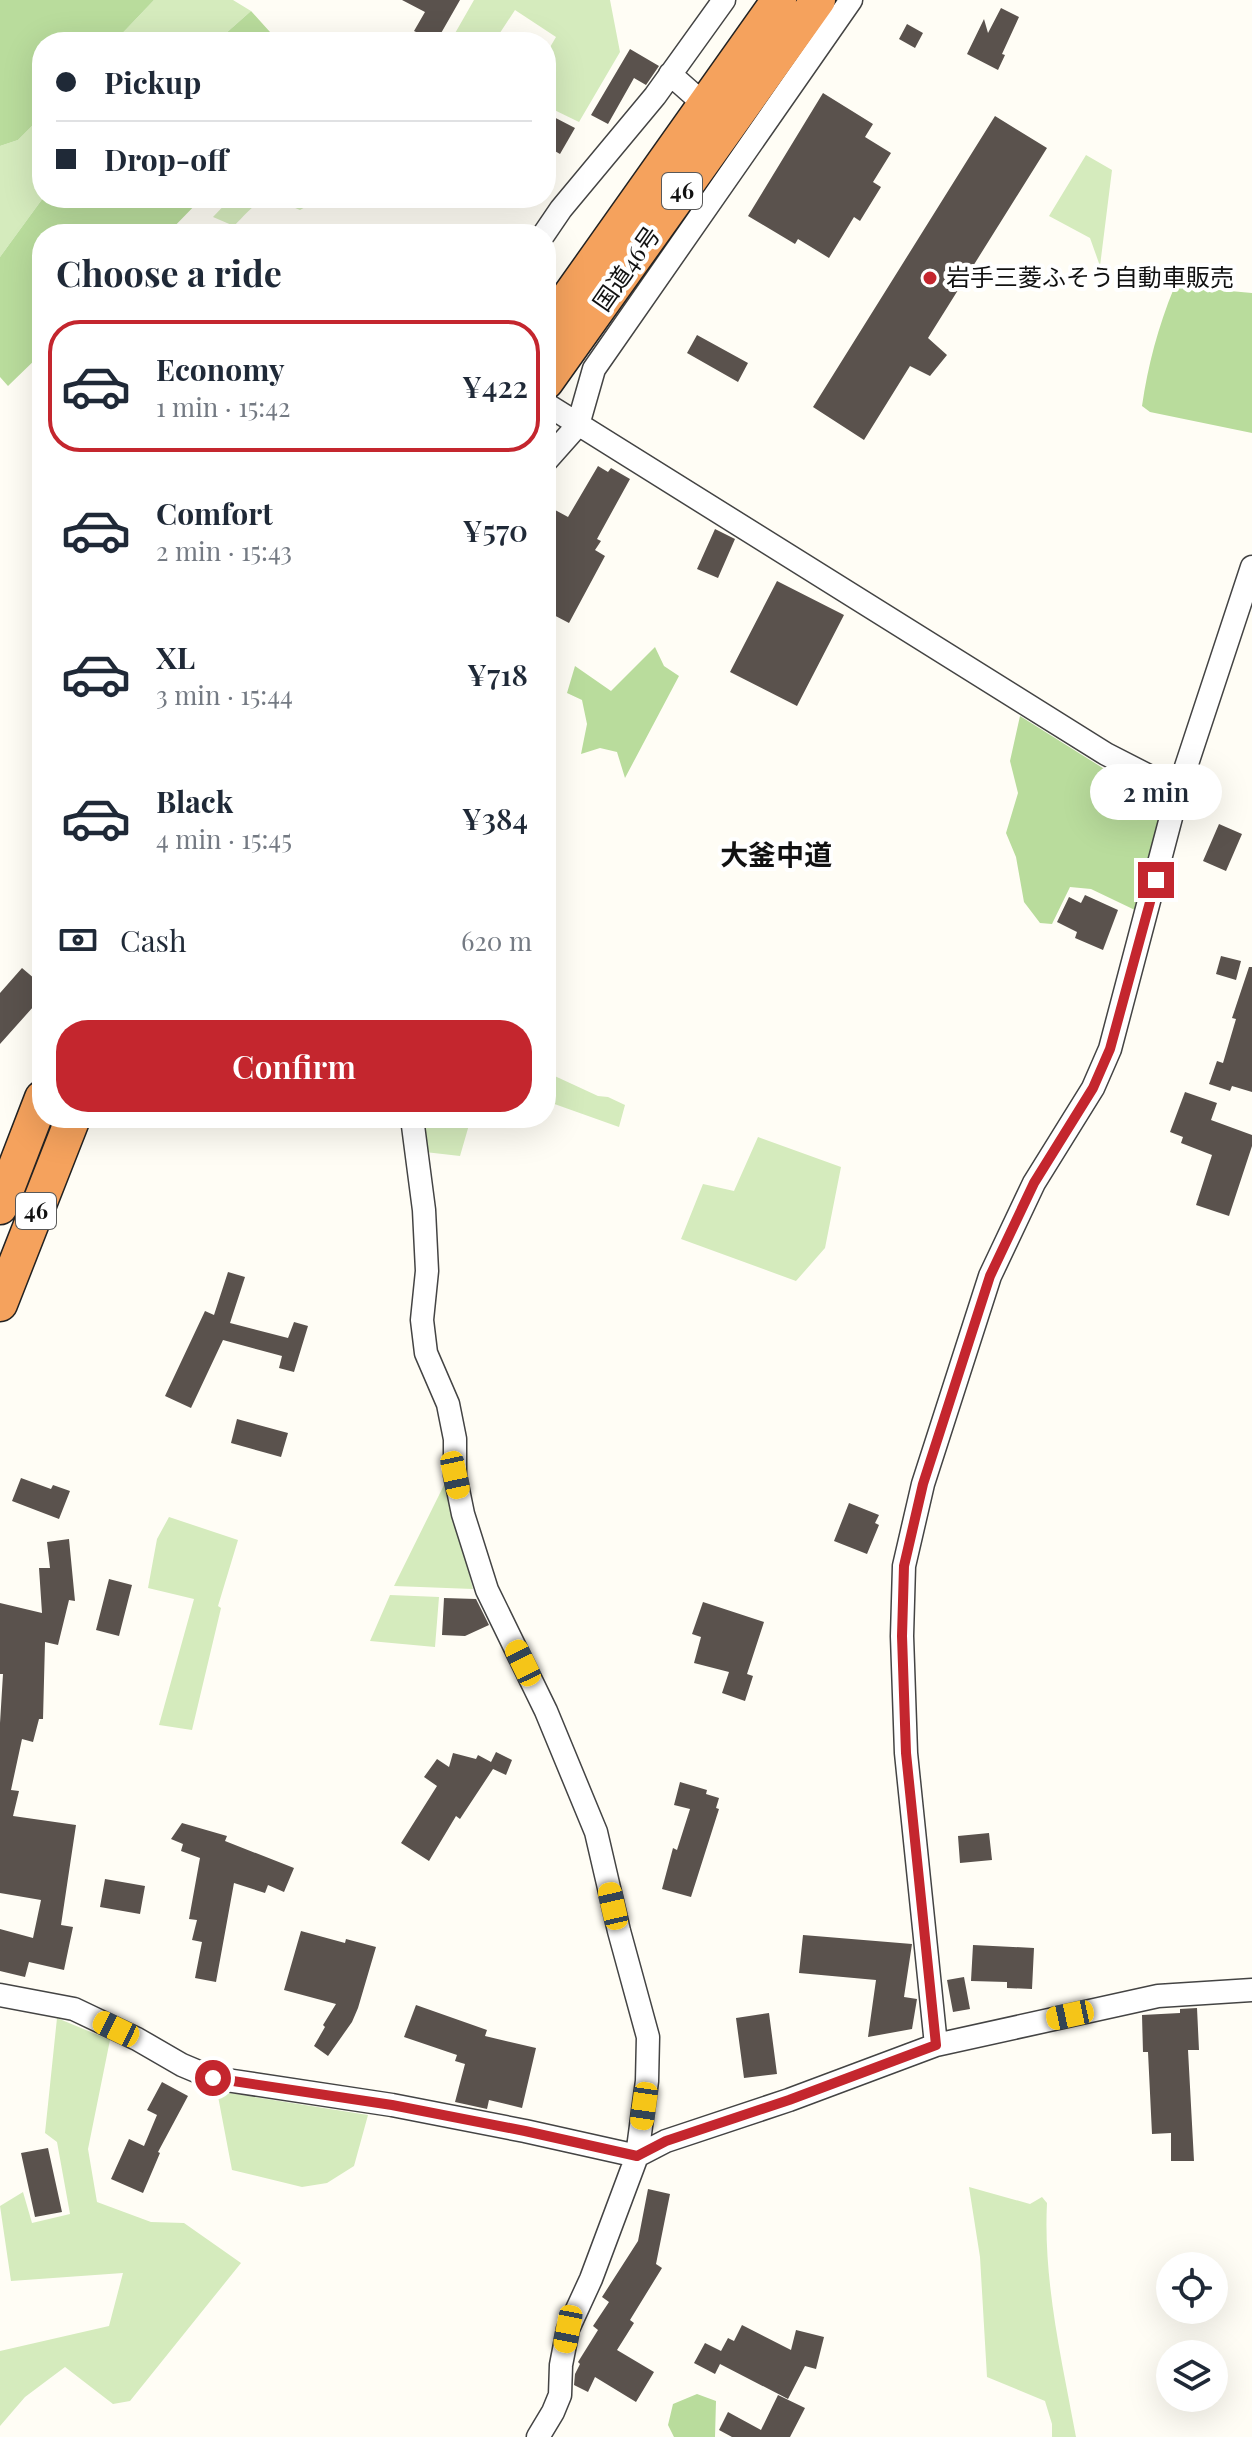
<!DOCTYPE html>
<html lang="en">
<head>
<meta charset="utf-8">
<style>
	:root { --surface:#fff; --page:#f2f2f3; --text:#1f2937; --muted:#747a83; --line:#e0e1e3; --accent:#c4262e }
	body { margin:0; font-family:"Playfair Display","Noto Sans JP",serif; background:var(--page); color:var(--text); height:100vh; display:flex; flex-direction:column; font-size:30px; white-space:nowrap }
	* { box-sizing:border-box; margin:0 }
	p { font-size:26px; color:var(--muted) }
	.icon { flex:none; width:44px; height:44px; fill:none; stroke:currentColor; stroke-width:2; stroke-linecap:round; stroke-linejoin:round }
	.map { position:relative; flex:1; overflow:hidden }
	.side { position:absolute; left:32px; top:224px; width:524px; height:904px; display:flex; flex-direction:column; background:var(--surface); border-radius:32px; box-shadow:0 8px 32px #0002 }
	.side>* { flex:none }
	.hud { position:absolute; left:32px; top:32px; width:524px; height:176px; border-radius:32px; box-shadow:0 8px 32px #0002; display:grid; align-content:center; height:176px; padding:0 24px; background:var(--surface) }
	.controls { position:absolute; left:1156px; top:2252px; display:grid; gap:16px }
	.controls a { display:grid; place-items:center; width:72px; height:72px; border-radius:50%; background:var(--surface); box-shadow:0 8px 32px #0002; font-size:40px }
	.end { position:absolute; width:36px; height:36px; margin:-18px; border:10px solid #c4262e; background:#fff; box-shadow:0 0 0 4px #fff }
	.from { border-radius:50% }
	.bubble { position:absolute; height:56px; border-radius:28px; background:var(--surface); box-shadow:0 8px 32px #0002; font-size:26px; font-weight:600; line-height:56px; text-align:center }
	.car { position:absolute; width:24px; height:48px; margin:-24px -12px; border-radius:10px; box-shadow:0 0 6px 2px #0007; background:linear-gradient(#f5c518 24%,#345 0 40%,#f5c518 0 76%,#345 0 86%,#f5c518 0) }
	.hud b { display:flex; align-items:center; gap:28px; height:76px; font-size:30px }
	.hud b+b { border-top:2px solid var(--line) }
	.hud i { width:20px; height:20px; background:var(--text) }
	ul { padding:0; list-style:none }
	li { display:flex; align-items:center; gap:24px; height:132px; margin:0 16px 12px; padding:0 8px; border:4px solid transparent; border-radius:32px }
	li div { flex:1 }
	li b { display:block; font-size:30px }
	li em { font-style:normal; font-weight:600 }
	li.active { border-color:var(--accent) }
	li>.icon { width:72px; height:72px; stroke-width:1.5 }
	h2 { padding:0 24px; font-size:36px; line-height:96px }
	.pay { display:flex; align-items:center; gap:20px; height:88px; padding:0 24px; font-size:30px }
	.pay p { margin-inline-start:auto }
	.button { display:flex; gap:16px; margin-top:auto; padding:16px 24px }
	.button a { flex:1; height:92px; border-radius:32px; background:var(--accent); color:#fff; font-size:32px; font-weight:600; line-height:92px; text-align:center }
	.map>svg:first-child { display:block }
	.green { fill:#d5ebbd }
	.forest { fill:#b9dc9c }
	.building { fill:#5a524d }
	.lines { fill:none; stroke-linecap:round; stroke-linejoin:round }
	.minor-casing { stroke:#444; stroke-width:25 }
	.highway-casing { stroke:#222; stroke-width:37 }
	.minor { stroke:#fff; stroke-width:22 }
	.highway { stroke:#f5a25d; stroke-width:34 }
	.route { stroke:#c4262e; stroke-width:10 }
	.poi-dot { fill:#c4262e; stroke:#fff; stroke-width:3 }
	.labels { text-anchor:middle; stroke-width:8; stroke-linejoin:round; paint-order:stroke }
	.shield { fill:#fff; stroke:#585858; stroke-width:2 }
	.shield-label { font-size:22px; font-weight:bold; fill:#111 }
	.street-label { font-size:24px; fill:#111; stroke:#fff }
	.poi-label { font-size:24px; fill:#111; stroke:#fff; text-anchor:start }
	.quarter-label { font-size:28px; font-weight:bold; fill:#111; stroke:#fff }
</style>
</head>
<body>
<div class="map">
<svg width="1252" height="2437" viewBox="0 0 1252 2437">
	<rect width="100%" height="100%" fill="#fffdf5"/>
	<!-- green -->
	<path class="green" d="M154 0H233L251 11 216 42H114Z
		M474 0H610L620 52 579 122 546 106V54L556 37 515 10 494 42H450Z
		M42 116 43 198 0 257V146L18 140Z
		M1086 155 1112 170 1100 266 1090 238 1049 216Z
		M231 198H321L300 210C262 193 262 197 234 226L213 217Z
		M546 1072 598 1096 608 1097 625 1105 619 1127 546 1101Z
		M421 1118H471L460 1156 425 1152Z
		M758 1137 841 1167 825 1248 796 1281 681 1239 703 1184 734 1191Z
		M446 1481 473 1589 394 1586Z
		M169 1517 238 1540 218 1606 221 1608 192 1730 159 1725 194 1599 148 1588 157 1539Z
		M390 1595 439 1597 435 1647 370 1641Z
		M57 2018 110 2040 88 2149 97 2202 151 2222 184 2223 241 2263 130 2401 113 2404 65 2367 25 2397 0 2426V2351L109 2326 123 2273 11 2281 0 2206 23 2192 32 2223 70 2214 57 2142 45 2133Z
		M217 2091 368 2115 354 2166 327 2183 302 2187 232 2170Z
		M969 2187 1030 2204 1042 2197 1047 2203C1043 2281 1062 2361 1076 2437H1052V2424L1045 2401 987 2377 980 2257Z"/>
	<!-- forest -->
	<path class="forest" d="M0 0H154L114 42H42V116L18 140 0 146Z
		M251 11 279 42H216Z
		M43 198H202L167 234H42V353L8 386 0 377V257Z
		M1174 288H1197L1252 293V433L1150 412 1142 406C1148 365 1158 327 1174 288Z
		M655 647 664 666 679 676 625 778 617 752 600 748 581 754 587 724 582 700 567 693 575 666 611 691Z
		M1020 716 1106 770 1163 792 1165 800 1137 911 1091 889 1070 887 1052 924 1040 923 1024 902 1016 857 1006 833 1018 793 1010 761Z
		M697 2394 716 2401 715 2437H674L668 2425 673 2404Z"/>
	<!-- building -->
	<path class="building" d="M402 0H460L436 42 414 31 425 12Z
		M1001 8 1019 17 1002 54 1005 55 998 70 967 54 984 19 988 33Z
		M907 24 923 33 915 48 899 39Z
		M630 49 659 66 646 85 634 78 608 124 591 115Z
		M823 93 873 124 865 137 891 153 873 182 881 187 860 221 854 217 829 258 798 239 795 244 748 216Z
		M546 113 575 128 560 154 546 146Z
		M995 116 1047 148 928 338 947 355 930 376 910 366 864 440 813 407Z
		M697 335 748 363 738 382 687 353Z
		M598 466 608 472 611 468 630 479 597 539 601 541 595 550 605 556 569 623 546 611V505L568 517Z
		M715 529 735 539 718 578 697 569Z
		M777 581 844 615 797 706 730 672Z
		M1219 824 1242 834 1226 871 1203 861Z
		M1085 895 1118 910 1103 950 1075 938 1077 932 1057 922 1069 897 1081 903Z
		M1221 956 1241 961 1236 980 1216 974Z
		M1249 967H1252V1092L1232 1086 1230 1091 1209 1084 1217 1061 1223 1063 1236 1019 1232 1018Z
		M22 968 42 985V997L0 1044V993Z
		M1185 1092 1217 1103 1211 1120 1252 1135V1146L1229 1216 1196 1205 1212 1155 1181 1143 1183 1137 1170 1132Z
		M228 1272 245 1277 230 1323 288 1338 294 1322 308 1326 294 1372 279 1368 282 1356 223 1340 191 1408 165 1396 205 1311 214 1315Z
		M237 1419 288 1433 281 1457 231 1443Z
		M21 1478 51 1489 53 1485 70 1491 59 1519 12 1501Z
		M849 1503 879 1515 875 1523 879 1525 867 1554 834 1541Z
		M69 1539 75 1601 69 1600 58 1645 45 1642 43 1719H39L33 1742 22 1739 11 1790 19 1791 13 1816 76 1825 61 1925 73 1927 64 1970 29 1962 25 1977 0 1971V1929L33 1938 41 1900 0 1893V1723L3 1674H0V1603L42 1613 39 1568H50L47 1542Z
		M109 1579 132 1585 119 1636 96 1630Z
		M444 1598 476 1599 489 1625 465 1636 442 1635Z
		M703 1602 764 1622 747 1674 753 1676 745 1701 722 1693 729 1672 694 1663 701 1637 692 1634Z
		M496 1752 512 1760 506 1775 493 1769 460 1819 456 1816 429 1861 401 1843 437 1786 424 1777 437 1759 449 1767 453 1753 476 1759 478 1755 491 1762Z
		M680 1782 707 1790 706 1794 719 1798 716 1808 719 1809 691 1897 662 1889 673 1848 677 1850 690 1809 674 1805Z
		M182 1823 227 1836 225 1841 294 1868 284 1892 268 1885 265 1893 234 1883 216 1982 195 1978 202 1942 192 1940 197 1920 189 1919 200 1858 181 1851 183 1844 171 1839Z
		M989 1833 992 1860 960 1863 958 1836Z
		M105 1879 145 1886 140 1914 100 1907Z
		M301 1931 345 1943 346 1939 376 1947 358 2008 352 2022 328 2056 314 2046 325 2027 323 2025 336 2004 284 1990Z
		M803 1935 912 1944 904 1997 917 1999 912 2029 868 2037 876 1980 799 1973Z
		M973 1945 1034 1948 1032 1989 1007 1988V1982L971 1981Z
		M964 1977 970 2009 953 2012 947 1980Z
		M416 2005 487 2030 485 2036 536 2048 522 2108 489 2100 487 2109 455 2102 465 2064 455 2061 457 2055 404 2037Z
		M1197 2008 1199 2050H1188L1194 2161H1171V2133L1152 2134 1148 2052H1143L1142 2015 1180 2013V2009Z
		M769 2013 777 2074 744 2078 736 2018Z
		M162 2082 188 2096 158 2152 160 2153 143 2193 111 2179 129 2139 144 2146 157 2115 147 2110Z
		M48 2148 62 2212 35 2217 21 2153Z
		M648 2189 670 2194 656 2264 662 2268 630 2320 634 2323 617 2350 654 2372 636 2402 595 2377 588 2392 574 2385 575 2374 580 2364 578 2362 598 2330 593 2326 609 2302 602 2297 638 2241Z
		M742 2325 791 2350 796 2330 824 2337 816 2369 805 2366 788 2399 720 2364 715 2374 694 2363 705 2343 721 2351 728 2338 734 2341Z
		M778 2395 805 2408 790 2437H732L719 2430 728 2412 761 2430Z"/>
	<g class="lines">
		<!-- minor casing -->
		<g class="minor-casing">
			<path id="minor" d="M670 74 705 105
				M544 234 561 209 655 96 724 0
				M546 404 1106 754 1178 791
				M546 461 578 425 594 369 851 0
				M412 1118 424 1210 427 1271 422 1320 426 1353 448 1404 455 1439V1475L463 1514 487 1590 546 1711 596 1832 619 1931 648 2037 647 2081 637 2156 591 2279 568 2329 561 2365 560 2395 553 2412 538 2437
				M0 1995 74 2009 137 2039 182 2065 213 2078 392 2105 525 2131 637 2156 666 2141 789 2100 936 2045 1158 1996 1252 1990
				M936 2045 906 1753 902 1636 904 1566 923 1484 990 1276 1034 1183 1093 1088 1110 1049 1178 791 1252 567"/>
		</g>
		<!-- highway casing -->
		<g class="highway-casing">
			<path id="highway" d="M546 329 779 0
				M546 382 818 0
				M0 1207 42 1098
				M0 1304 73 1118"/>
		</g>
		<!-- minor -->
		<use href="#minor" class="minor"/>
		<!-- highway -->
		<use href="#highway" class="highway"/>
	</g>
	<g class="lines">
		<!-- route -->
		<path class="route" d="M213 2078 392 2105 525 2131 637 2156 666 2141 789 2100 936 2045 906 1753 902 1636 904 1566 923 1484 990 1276 1034 1183 1093 1088 1110 1049 1156 880"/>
	</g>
	<!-- markers -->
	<circle class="poi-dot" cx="930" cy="278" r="8"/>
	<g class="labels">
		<!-- shield labels -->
		<g class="shield">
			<rect x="662" y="173" width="40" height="36" rx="6"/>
			<rect x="16" y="1193" width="40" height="36" rx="6"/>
		</g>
		<g class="shield-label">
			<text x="682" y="199">46</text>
			<text x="36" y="1219">46</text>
		</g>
		<!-- street labels -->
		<g class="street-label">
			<text transform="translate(627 269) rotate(-55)" y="8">国道46号</text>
		</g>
		<!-- poi labels -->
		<g class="poi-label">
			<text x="946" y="286">岩手三菱ふそう自動車販売</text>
		</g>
		<!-- quarter labels -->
		<g class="quarter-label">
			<text x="776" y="865">大釜中道</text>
		</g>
	</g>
</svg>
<div class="controls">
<a><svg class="icon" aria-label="locate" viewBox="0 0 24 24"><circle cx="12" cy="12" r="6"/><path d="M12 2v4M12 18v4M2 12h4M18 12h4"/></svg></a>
<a><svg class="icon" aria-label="layers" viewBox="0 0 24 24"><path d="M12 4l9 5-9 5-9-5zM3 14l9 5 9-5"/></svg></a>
</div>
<i class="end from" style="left:213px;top:2078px"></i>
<i class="end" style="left:1156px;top:880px"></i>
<div class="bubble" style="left:1090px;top:764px;width:132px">2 min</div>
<i class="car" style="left:455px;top:1475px;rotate:168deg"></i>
<i class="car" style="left:523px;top:1663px;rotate:334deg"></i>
<i class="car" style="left:613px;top:1906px;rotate:347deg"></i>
<i class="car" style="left:1070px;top:2015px;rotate:258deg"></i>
<i class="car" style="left:116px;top:2029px;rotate:296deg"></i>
<i class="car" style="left:644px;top:2106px;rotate:188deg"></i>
<i class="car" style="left:568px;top:2329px;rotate:191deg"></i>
<div class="hud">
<b><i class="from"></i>Pickup</b>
<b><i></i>Drop-off</b>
</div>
<section class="side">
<h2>Choose a ride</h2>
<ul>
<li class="active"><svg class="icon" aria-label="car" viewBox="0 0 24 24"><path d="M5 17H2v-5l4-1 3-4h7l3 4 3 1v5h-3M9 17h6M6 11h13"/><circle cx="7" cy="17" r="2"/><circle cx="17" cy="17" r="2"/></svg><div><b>Economy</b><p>1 min · 15:42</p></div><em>¥422</em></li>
<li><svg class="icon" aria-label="car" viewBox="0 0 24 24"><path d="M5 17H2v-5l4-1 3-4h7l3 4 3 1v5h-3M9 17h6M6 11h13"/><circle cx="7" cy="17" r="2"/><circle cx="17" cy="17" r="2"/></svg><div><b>Comfort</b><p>2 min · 15:43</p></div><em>¥570</em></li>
<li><svg class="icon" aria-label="car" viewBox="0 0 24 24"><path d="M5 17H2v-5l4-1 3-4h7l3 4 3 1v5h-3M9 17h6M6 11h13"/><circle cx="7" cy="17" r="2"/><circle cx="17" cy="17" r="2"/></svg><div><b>XL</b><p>3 min · 15:44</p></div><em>¥718</em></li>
<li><svg class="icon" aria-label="car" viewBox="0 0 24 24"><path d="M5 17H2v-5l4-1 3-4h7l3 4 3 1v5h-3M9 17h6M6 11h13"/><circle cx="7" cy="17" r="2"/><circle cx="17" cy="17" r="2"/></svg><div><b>Black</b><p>4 min · 15:45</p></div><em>¥384</em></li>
</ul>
<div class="pay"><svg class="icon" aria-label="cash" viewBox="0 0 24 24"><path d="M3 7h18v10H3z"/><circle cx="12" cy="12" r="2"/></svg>Cash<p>620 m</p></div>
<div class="button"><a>Confirm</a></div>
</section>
</div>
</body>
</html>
